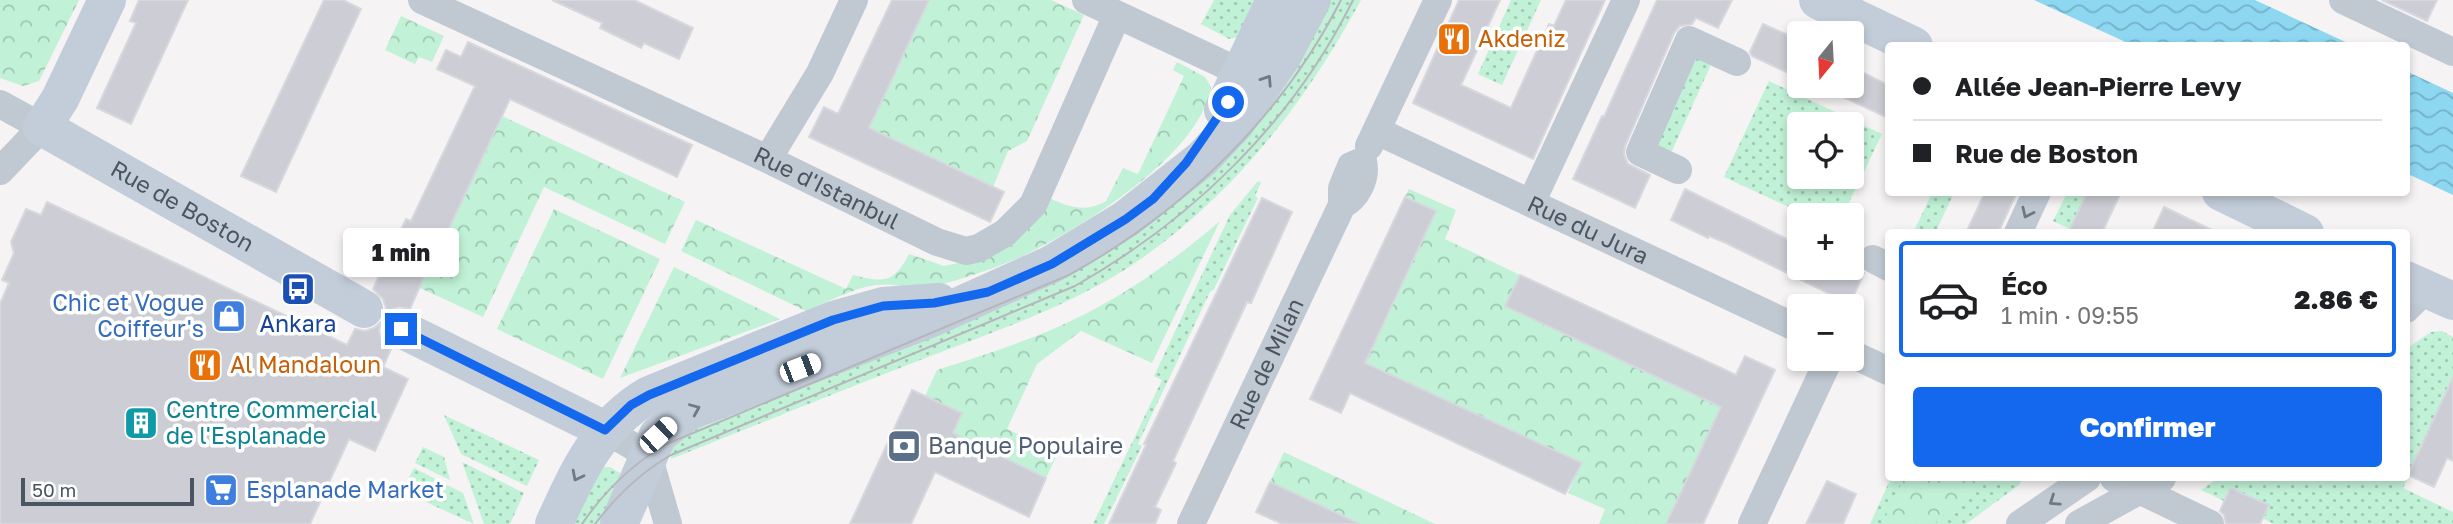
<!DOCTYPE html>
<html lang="fr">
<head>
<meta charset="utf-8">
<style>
	:root { --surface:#fff; --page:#f2f2f2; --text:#202124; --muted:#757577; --line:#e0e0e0; --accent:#1468ee }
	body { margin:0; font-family:"Golos Text",sans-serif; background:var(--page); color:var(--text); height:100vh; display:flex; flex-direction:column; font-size:26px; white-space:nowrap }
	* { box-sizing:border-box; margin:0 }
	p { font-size:23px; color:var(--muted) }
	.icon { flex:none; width:38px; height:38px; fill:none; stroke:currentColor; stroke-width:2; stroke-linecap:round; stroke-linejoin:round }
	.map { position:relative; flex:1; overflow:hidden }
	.panel { position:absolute; left:1885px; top:229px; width:525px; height:252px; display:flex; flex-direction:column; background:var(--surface); border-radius:7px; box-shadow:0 4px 10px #0003 }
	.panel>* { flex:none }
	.banner { position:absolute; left:1885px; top:42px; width:525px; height:154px; border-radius:7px; box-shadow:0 4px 10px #0003; display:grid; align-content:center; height:154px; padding:0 28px; background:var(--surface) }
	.needle { width:46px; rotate:198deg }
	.tools { position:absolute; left:1787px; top:21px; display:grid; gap:14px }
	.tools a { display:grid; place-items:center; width:77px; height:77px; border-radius:7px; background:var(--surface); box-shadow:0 4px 10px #0003; font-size:35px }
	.scale { position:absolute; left:21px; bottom:18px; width:173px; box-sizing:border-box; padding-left:7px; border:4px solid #495561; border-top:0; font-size:19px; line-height:24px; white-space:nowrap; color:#495561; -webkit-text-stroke:5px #fff; paint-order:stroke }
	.end { position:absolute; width:32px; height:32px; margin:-16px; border:9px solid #1468ee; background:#fff; box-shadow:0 0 0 4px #fff }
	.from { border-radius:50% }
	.bubble { position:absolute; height:49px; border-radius:7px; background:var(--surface); box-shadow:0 4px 10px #0003; font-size:23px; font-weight:800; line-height:49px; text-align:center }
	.car { position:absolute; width:21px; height:42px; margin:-21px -10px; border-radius:9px; box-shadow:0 0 5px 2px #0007; background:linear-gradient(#fff 24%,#345 0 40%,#fff 0 76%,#345 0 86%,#fff 0) }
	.banner b { display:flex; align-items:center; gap:24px; height:66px; font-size:26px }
	.banner b+b { border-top:2px solid var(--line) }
	.banner i { width:18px; height:18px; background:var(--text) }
	ul { padding:12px 0 0; list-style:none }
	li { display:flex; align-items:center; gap:21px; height:116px; margin:0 14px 10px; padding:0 14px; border:4px solid var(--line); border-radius:7px }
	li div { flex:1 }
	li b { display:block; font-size:26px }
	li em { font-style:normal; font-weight:800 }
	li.selected { border-color:var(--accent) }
	li>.icon { width:63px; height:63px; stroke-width:1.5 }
	.primary-button { display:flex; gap:14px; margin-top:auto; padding:14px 28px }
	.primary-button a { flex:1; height:80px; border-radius:7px; background:var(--accent); color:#fff; font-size:28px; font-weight:800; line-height:80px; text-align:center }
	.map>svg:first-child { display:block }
	.grass { fill:url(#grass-dots); fill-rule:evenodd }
	.park { fill:url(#park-crowns) }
	.water { fill:url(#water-waves) }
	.building { fill:#cdced5; stroke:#d7d8de; stroke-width:2 }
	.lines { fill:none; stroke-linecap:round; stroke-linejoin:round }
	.street { stroke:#c0c9d2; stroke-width:28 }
	.secondary { stroke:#c3cdd9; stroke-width:38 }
	.tram { stroke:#b5b7bd; stroke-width:2 }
	.oneway { stroke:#6e7985 }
	.oneway2 { stroke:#6d7883 }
	.route { stroke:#1468ee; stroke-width:9 }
	.labels { text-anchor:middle; stroke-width:7; stroke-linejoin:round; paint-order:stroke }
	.food-label { font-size:23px; fill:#c56008; stroke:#fff; text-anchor:start }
	.street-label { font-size:23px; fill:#495561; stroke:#fff }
	.shop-label { font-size:23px; fill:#366cbe; stroke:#fff; text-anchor:end }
	.transit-label { font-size:23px; fill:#164399; stroke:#fff }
	.culture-label { font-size:23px; fill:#0d838f; stroke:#fff; text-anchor:start }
	.service-label { font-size:23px; fill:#4e5e75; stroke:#fff; text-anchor:start }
</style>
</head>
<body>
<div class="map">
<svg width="2453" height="524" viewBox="0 0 2453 524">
	<defs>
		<pattern id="grass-dots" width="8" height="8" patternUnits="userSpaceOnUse" patternTransform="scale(1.75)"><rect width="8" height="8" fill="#c1f2d7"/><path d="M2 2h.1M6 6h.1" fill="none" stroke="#9fc7b2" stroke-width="1.8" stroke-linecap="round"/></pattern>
		<pattern id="park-crowns" width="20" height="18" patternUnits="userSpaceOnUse" patternTransform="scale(1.75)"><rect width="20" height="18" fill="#c1f2d7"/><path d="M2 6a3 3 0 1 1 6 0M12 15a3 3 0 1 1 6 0" fill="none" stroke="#9fc7b2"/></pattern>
		<pattern id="water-waves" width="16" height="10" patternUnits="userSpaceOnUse" patternTransform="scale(1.75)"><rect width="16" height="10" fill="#8dd7f1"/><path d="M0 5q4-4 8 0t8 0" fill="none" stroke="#75b1c7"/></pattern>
	</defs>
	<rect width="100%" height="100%" fill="#f5f3f3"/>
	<!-- grass -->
	<path class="grass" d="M1214 0H1263L1238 37 1229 39 1201 24Z
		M1331 0H1361C1304 106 1228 202 1126 269 1064 308 996 331 928 357 842 390 757 425 671 459L672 446 678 431 1088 255Z
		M1511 0H1541L1502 85 1478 74Z
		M1693 48 1714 58 1671 153 1650 143Z
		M1769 81 1882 134 1843 215H1806L1724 177ZM1799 124H1852V177H1799Z
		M1258 181 1261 182 1255 196 1258 198 1214 289 1210 292 1138 444 1142 446 1104 524H1093L1162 380 1154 376 1230 215Z
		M1932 193H1954L1935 233H1913Z
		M2067 193H2087L2070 229 2053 221Z
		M2442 331 2453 337V377L2403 488 2453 512V524H2274L2262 518 2230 488 2224 501 2201 490 2218 478H2406V349L2431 332Z
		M444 415 539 460 527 486 461 454Z
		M423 447 444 457 450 480 415 463Z
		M462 462 524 493 510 524H484Z
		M599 467H610L620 473 608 524H566Z
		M414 468 463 493 474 524 402 491Z
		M1891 478H2023L2019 485 1966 524H1870Z"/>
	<!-- park -->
	<path class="park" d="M0 0H79L39 81 23 86 0 78Z
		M929 0H1051L1084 15 1027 141 1008 151 993 187 865 126 872 122Z
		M401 16 444 36 432 62 419 57 415 64 385 50Z
		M1177 62 1205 77 1211 87C1200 156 1076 232 1016 259 990 270 962 279 935 286 915 292 896 282 876 285 853 288 828 302 806 311L681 251 696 220 846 289 853 275C884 283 894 283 909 254L944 266 973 260 1049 198C1069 207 1086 213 1106 201L1123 168 1138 174 1184 76 1173 70Z
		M502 116 685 202 665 244 544 187 483 317 420 288 442 235 446 236Z
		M1409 189 1456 210 1445 239 1520 275 1505 306 1725 399 1666 524H1599L1605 509 1568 493 1581 464 1362 371 1436 212 1405 197Z
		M554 209 660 259 603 379 497 329Z
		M1220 221 1152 363 1081 331 1037 364 1007 429 1058 453 1046 478 976 445H947L962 413 925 396 937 370C986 354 1036 339 1083 315 1133 290 1178 257 1220 221Z
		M674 267 780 319 620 378Z
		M1284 452 1435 524H1360L1270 482Z
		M1904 478H1985L1934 524H1882Z"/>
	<!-- water -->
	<path class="water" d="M2034 0H2255L2352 45H2132Z
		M2406 71 2453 93V195L2406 173Z"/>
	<!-- building -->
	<path class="building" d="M139 0H188L131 124 97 108 136 23 130 21Z
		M324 0H343L361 9 276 192 241 176Z
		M552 0H634L693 28 679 59 644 43 641 48 600 28 602 23Z
		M892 0H929L869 128 1004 192 990 222 809 137 824 107 838 114Z
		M1459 0H1500L1461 85 1511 108 1549 24 1554 26 1566 0H1605L1533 159 1413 103Z
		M1657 0H1732L1718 28 1696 18 1692 24 1680 26 1674 33 1625 146 1624 154 1628 164 1650 175 1635 208 1573 179 1602 116 1604 117Z
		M2382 0H2437L2427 21Z
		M1763 24 1799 40V75L1787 70 1786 72 1752 56 1750 52Z
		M468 42 692 145 677 177 510 99 445 237 442 235 410 309 399 307 389 310 384 316 386 308 383 299 373 289 406 219 411 221 475 86 437 69 446 50 461 57Z
		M1852 67 1888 85V118L1820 86H1852Z
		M1685 189 1799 245V268H1853L1864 273 1850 304 1726 243 1709 236 1708 238 1671 220Z
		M1985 192H2017L1998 233H1966Z
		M2087 192H2121L2102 233H2068Z
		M1405 197 1436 211 1365 363 1582 463 1565 494 1350 393 1341 413 1310 399Z
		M1262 198 1292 212 1251 303 1247 302 1173 461 1176 463 1155 507 1161 510 1155 524H1109L1146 445 1144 444Z
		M47 202 347 345 355 329 365 331 374 328 381 322 379 331 382 341 391 349 383 367 408 379 375 451 349 439 310 524H0V304L9 283 2 280 14 253 11 242 26 209 41 215Z
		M2164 207 2218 233H2152Z
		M1520 275 1736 375 1745 356 1775 370 1703 524H1666L1721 407 1505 306Z
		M2453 377V461L2447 458 2434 487 2408 475Z
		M912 390 962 413 953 433 1046 478 1029 517 935 472 911 524H850Z
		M1827 481 1856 494 1843 524H1806Z
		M1270 482 1360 524H1282L1256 512Z
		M2230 488 2269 505 2260 524H2226L2224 515 2220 511Z"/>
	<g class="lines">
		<!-- street -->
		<g class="street">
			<path id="s1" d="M422 0 761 156 937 242 966 251 979 248 1005 233 1033 205 1117 15"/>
			<path d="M1086 0 1242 73"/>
			<path d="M2343 0 2453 52"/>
			<path d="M0 104 42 127 0 171"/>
			<path id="s2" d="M1377 131 1799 329"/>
			<path d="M1369 146 1438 0"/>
			<path d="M761 156 772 152 820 73 854 0"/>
			<path d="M1678 170 1640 152 1689 40 1737 62"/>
			<path d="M1531 203 1626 0"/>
			<path d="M2018 233 2037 192"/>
			<path d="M1873 259 1888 267"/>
			<path d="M2406 309 2426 289"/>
			<path d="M1852 354 1888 371"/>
			<path d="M605 430 648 455 668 524"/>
			<path d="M2114 478 2210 524"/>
			<path id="s3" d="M1191 524 1342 205V188L1351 166 1363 161C1367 178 1357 198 1342 205"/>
			<path d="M1752 524 1829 359"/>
			<path d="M2020 524 2087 478"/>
			<path d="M2079 524 2162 478"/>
		</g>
		<!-- secondary -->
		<g class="secondary">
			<path id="s4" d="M107 0 60 99 42 127 364 309"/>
			<path d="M1818 0 1914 46"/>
			<path d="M1223 110 1275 0"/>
			<path d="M2221 192 2305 233"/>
			<path d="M2406 280 2453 301"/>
			<path d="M401 329 605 430"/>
			<path d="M554 524C577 473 599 424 649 395L833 320 883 306 939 302"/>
			<path d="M619 524 658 435 687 412 932 318 1052 264 1126 219 1202 159 1236 123 1282 57 1312 0"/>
		</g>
		<!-- tram -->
		<path class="tram" d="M582 524C605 490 632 464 667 444L1069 275C1183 212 1282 117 1341 0
			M595 524C617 495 640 473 671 455L1075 286C1193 219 1293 122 1353 0"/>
	</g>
	<!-- one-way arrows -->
	<defs><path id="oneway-chevron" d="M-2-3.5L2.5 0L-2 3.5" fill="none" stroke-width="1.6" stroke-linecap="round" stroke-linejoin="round" transform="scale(1.75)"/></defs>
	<g class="oneway">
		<use href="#oneway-chevron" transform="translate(1267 80) rotate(-57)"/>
		<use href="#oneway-chevron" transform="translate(695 409) rotate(-23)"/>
		<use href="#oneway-chevron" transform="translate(577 476) rotate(117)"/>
	</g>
	<g class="oneway2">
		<use href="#oneway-chevron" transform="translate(2027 213) rotate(115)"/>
		<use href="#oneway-chevron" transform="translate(2054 501) rotate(146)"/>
	</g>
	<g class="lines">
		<!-- route -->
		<path class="route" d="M401 329 605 430 631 405 649 395 833 320 883 306 934 303 988 292 1052 264 1126 219 1153 199 1186 163 1228 102"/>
	</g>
	<!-- icons -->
	<defs>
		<g id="restaurant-square" transform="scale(1.75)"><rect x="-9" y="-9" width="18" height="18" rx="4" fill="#e8710a" stroke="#fff"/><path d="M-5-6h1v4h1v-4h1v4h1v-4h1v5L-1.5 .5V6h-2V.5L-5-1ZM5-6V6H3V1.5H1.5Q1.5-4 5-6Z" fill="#fff"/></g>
		<g id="bus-square" transform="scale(1.75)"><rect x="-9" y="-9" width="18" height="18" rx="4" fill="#1a4fb4" stroke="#fff"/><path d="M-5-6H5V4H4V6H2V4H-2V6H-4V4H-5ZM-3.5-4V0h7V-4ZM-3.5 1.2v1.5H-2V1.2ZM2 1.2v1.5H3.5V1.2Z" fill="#fff"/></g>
		<g id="shop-square" transform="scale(1.75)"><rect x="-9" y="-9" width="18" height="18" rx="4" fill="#3f7fe0" stroke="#fff"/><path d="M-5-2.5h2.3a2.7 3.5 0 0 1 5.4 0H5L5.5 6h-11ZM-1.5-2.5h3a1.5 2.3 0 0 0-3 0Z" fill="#fff"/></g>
		<g id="building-square" transform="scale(1.75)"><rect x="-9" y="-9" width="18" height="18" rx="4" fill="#0f9aa8" stroke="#fff"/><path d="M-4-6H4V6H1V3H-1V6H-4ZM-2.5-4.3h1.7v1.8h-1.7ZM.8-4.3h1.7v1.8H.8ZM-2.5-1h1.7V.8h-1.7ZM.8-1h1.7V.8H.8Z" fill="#fff"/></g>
		<g id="bank-square" transform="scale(1.75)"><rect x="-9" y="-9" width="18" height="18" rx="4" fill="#5c6f8a" stroke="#fff"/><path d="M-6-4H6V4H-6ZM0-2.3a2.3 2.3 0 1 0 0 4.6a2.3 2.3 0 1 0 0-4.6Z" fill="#fff"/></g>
		<g id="supermarket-square" transform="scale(1.75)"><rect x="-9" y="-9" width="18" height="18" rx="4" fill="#3f7fe0" stroke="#fff"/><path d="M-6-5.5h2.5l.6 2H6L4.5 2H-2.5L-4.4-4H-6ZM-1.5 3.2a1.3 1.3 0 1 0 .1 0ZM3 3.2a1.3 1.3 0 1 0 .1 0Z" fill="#fff"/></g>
	</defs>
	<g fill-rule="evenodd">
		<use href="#restaurant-square" x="1454" y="39"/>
		<use href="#bus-square" x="298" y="289"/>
		<use href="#shop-square" x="229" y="316"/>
		<use href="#restaurant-square" x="205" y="365"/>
		<use href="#building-square" x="141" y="423"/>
		<use href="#bank-square" x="904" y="446"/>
		<use href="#supermarket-square" x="221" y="490"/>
	</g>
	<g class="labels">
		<!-- food labels -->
		<g class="food-label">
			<text x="1478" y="47">Akdeniz</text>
			<text x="230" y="373">Al Mandaloun</text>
		</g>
		<!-- street labels -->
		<g class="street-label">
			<text dy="8" stroke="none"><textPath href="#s1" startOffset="446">Rue d'Istanbul</textPath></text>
			<text dy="8" stroke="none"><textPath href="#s4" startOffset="304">Rue de Boston</textPath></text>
			<text dy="8" stroke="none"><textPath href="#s2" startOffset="233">Rue du Jura</textPath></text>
			<text dy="8" stroke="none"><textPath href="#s3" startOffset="177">Rue de Milan</textPath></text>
		</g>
		<!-- shop labels -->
		<g class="shop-label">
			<text x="204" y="311">Chic et Vogue<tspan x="204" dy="26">Coiffeur's</tspan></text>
			<text x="246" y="498" text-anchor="start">Esplanade Market</text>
		</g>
		<!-- transit labels -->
		<g class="transit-label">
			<text x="298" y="332">Ankara</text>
		</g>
		<!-- culture labels -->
		<g class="culture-label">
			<text x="166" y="418">Centre Commercial<tspan x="166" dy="26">de l'Esplanade</tspan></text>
		</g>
		<!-- service labels -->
		<g class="service-label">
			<text x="928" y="454">Banque Populaire</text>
		</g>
	</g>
</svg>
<div class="tools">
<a><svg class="needle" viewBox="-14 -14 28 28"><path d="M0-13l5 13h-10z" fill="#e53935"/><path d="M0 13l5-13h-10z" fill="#757577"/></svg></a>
<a><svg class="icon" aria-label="locate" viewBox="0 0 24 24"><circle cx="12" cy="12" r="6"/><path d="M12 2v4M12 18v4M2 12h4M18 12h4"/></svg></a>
<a>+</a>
<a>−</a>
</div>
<div class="scale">50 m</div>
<i class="end from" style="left:1228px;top:102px"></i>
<i class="end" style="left:401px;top:329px"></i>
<div class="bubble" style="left:343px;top:228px;width:116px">1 min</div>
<i class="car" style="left:800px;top:368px;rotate:69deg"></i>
<i class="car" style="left:658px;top:435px;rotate:47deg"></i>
<div class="banner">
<b><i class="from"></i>Allée Jean-Pierre Levy</b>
<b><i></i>Rue de Boston</b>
</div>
<section class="panel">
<ul>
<li class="selected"><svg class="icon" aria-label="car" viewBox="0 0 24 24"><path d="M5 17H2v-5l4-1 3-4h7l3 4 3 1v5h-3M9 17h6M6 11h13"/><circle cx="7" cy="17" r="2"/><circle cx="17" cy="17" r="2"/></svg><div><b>Éco</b><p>1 min · 09:55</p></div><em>2.86 €</em></li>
</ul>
<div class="primary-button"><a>Confirmer</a></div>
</section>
</div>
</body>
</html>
